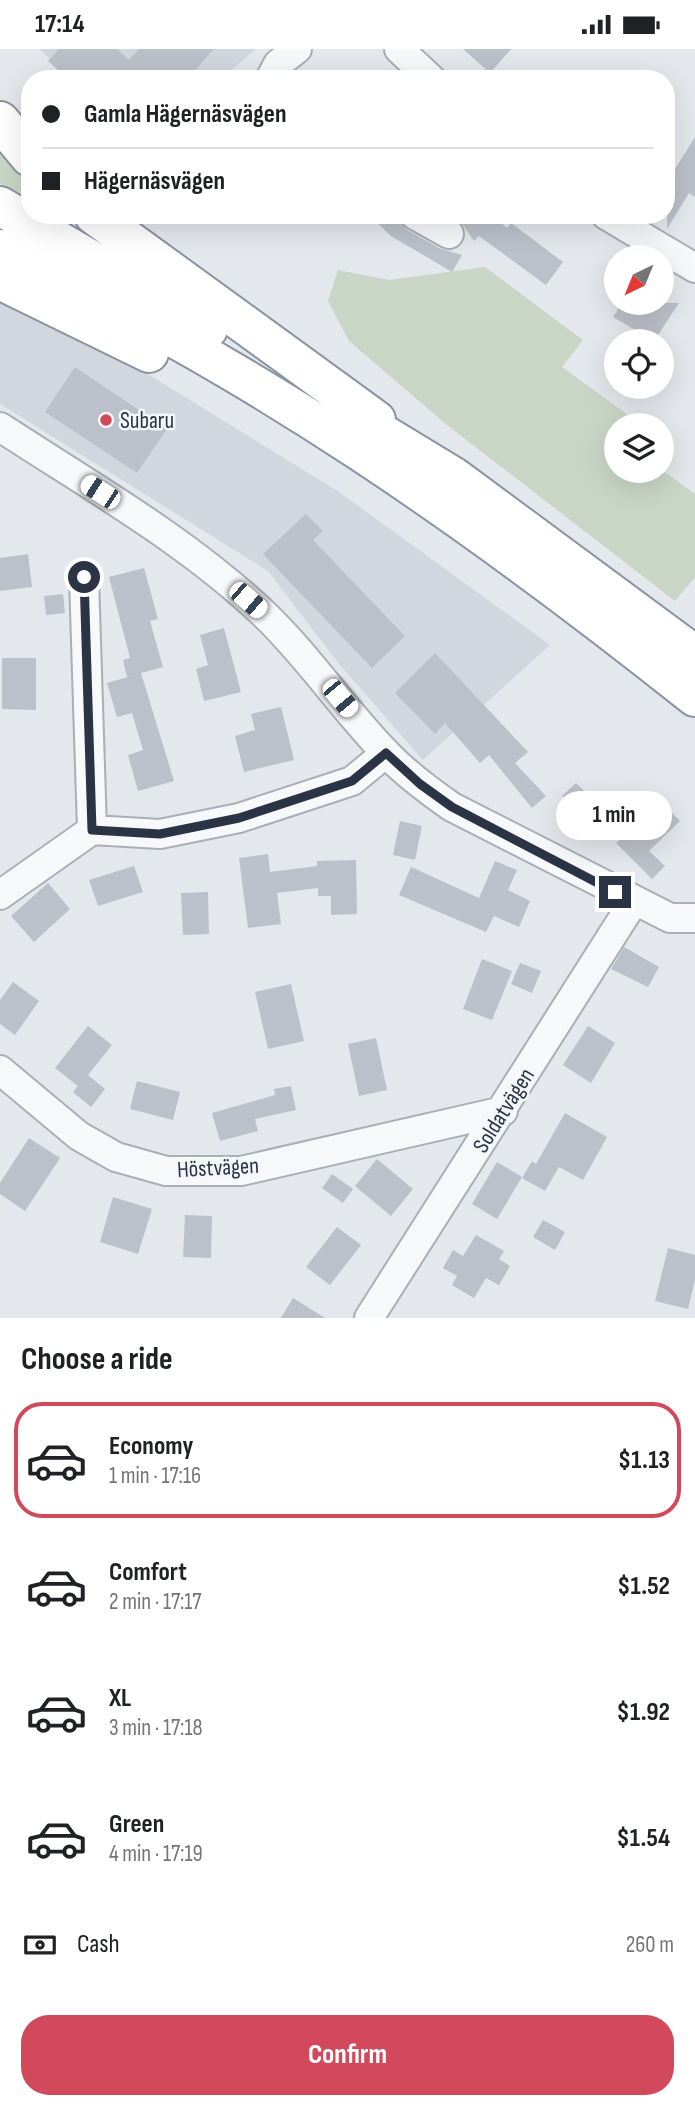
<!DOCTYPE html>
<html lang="en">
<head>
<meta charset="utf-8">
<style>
	:root { --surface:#fff; --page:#f6f6f6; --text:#202124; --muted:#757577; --line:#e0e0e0; --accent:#d1495b }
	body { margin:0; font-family:"Sofia Sans Condensed",sans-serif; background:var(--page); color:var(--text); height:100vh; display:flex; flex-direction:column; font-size:26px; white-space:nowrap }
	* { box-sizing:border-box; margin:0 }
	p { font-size:23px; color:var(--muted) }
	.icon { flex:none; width:38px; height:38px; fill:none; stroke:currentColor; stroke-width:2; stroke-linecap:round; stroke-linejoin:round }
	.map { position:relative; height:1269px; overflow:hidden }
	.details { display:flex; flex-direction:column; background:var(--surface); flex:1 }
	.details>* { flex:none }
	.hud { position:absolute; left:21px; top:21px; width:654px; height:154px; border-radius:28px; box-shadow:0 7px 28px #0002; display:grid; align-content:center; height:154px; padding:0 21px; background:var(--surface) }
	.needle { width:46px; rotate:223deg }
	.controls { position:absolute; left:604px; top:196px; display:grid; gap:14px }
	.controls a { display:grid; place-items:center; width:70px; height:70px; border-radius:50%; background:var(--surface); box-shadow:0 7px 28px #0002; font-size:35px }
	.end { position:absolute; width:32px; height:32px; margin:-16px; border:9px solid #2b3445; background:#fff; box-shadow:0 0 0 4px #fff }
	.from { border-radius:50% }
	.bubble { position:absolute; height:49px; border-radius:24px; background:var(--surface); box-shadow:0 7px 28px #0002; font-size:23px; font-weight:700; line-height:49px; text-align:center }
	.car { position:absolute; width:21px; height:42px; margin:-21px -10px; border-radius:9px; box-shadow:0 0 5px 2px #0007; background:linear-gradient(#fff 24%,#345 0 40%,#fff 0 76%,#345 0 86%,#fff 0) }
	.hud b { display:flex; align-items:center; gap:24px; height:66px; font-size:26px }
	.hud b+b { border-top:2px solid var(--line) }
	.hud i { width:18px; height:18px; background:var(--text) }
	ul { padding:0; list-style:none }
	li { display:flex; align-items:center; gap:21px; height:116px; margin:0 14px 10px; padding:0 7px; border:4px solid transparent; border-radius:28px }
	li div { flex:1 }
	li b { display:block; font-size:26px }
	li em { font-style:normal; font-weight:700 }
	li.active { border-color:var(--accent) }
	li>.icon { width:63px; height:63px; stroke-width:1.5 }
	h2 { padding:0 21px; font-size:32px; line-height:84px }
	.pay { display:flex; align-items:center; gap:18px; height:77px; padding:0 21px; font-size:26px }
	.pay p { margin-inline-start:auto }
	.primary-button { display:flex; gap:14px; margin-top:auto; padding:14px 21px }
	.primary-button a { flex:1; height:80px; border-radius:28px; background:var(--accent); color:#fff; font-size:28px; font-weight:700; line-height:80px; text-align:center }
	.status { display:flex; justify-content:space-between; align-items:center; height:49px; padding:0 35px; background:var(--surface); direction:ltr }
	.status svg { height:19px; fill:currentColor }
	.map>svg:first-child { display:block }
	.built { fill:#d2d6de }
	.green { fill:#c9d6c5 }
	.building { fill:#bbc0ca }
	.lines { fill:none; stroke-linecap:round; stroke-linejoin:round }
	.minor-casing { stroke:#a9aeb7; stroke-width:32 }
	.highway-casing { stroke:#8b94a3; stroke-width:42 }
	.minor { stroke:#f7f8fa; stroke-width:28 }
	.highway { stroke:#fff; stroke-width:38 }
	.route { stroke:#2b3445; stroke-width:9 }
	.poi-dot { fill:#d1495b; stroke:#f4f6f9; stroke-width:2.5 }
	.labels { text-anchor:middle; stroke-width:5; stroke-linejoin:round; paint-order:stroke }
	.poi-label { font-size:23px; fill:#2b3445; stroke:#f4f6f9; text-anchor:start }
	.street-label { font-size:23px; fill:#2b3445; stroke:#f4f6f9 }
</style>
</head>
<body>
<div class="status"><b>17:14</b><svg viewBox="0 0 49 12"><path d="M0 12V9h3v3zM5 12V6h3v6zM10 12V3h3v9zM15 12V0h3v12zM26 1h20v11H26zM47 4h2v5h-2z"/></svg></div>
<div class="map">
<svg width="695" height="1269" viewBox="0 0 695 1269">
	<rect width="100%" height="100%" fill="#e4e7ec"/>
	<!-- built -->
	<path class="built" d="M40 0H256L221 30H68Z
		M0 254 50 271 156 330 339 443 550 596 423 711 339 615 268 522 0 355Z"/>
	<!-- green -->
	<path class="green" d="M0 91 30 124V148L0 135Z
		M485 218 583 291 562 318 639 374 616 376V422L662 421 695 445V528L675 552 447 376 349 292 328 252 338 221 389 231Z"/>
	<!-- building -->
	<path class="building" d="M59 0H117L129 11 139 0H214L187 30H68L48 12Z
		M463 0H511L490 24Z
		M695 88V148L689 144 667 180V133Z
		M369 166H394L407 181 441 200 462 206 452 223 391 187Z
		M450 166H492L507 179 511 174 563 213 546 236 479 187 474 192 463 176Z
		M622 254H679L654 292 613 268Z
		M75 318 167 380 137 424 45 363Z
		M306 465 323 482 313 491 405 587 372 619 263 505Z
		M28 505 32 538 0 542V509Z
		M144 519 158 570 150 572 163 618 141 624 174 732 138 742 128 706 143 701 132 664 117 668 107 634 138 625 127 628 123 611 130 609 109 528Z
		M63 545 65 564 46 566 44 547Z
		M224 579 241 643 204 652 196 620 208 616 200 586Z
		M435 604 528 703 515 714 546 747 532 759 489 706 480 714 445 674 435 685 395 644Z
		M2 609H36V661L2 660Z
		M281 658 294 711 244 723 235 687 255 681 251 665Z
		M576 734 596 754 582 767 562 747Z
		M660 752 680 772 649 802 665 817 652 830 616 794Z
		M400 772 422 777 415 811 393 806Z
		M268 805 270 823 317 817V812L356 811 357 865 331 866V847H318V839L277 844 281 875 248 879 239 809Z
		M495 812 517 821 508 841 530 852 519 878 494 867 486 883 399 846 411 818 479 849Z
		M134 817 143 843 98 857 89 831Z
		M48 834 70 860 34 893 11 867Z
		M208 843 209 885 183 886 181 844Z
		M624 898 659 918 648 938 611 920Z
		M482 910 512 922 492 971 463 960Z
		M520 914 541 922 532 944 511 935Z
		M13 933 39 952 15 986 0 975V951Z
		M291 935 304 992 268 1000 255 943Z
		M88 977 112 996 88 1026 105 1040 91 1058 73 1043 78 1037 55 1019Z
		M588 977 615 994 591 1034 563 1016Z
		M376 989 387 1041 359 1047 348 995Z
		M137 1032 180 1043 173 1071 130 1060Z
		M291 1037 296 1061 255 1070 258 1082 220 1092 212 1064 275 1046 274 1040Z
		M565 1064 607 1088 583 1131 559 1118 545 1142 522 1129 532 1112 536 1115Z
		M29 1089 60 1109 25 1162 0 1145V1134Z
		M377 1110 413 1140 391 1167 355 1137Z
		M497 1113 522 1128 497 1170 472 1155Z
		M332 1125 353 1140 343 1154 322 1139Z
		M113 1148 152 1160 138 1205 100 1193Z
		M185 1166 212 1167 211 1209 183 1208Z
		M543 1171 565 1183 555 1201 533 1188Z
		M337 1178 361 1196 330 1236 306 1218Z
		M476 1186 504 1202 499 1210 510 1217 499 1236 486 1229 474 1249 452 1236 457 1227 443 1219 453 1201 463 1207Z
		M668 1199 695 1206V1231L688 1260 655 1252Z
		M293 1249 325 1269H281Z"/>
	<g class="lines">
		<!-- minor casing -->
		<g class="minor-casing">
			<path id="minor" d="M399 0 431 30
				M270 30 278 15 297 0
				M415 166 449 185
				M606 166 695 219
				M0 378C90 437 186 491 264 565 309 608 343 660 387 705 406 725 429 742 452 758L670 869H695
				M84 529 92 781
				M0 846 92 781 160 785 239 769 352 732 386 704
				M0 1021 79 1087 116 1108 166 1122H241L503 1062
				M369 1269 634 852"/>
		</g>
		<!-- highway casing -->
		<g class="highway-casing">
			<path id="highway" d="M0 72 30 108
				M0 157 208 280
				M94 166 376 371
				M0 200C252 316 479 476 695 648
				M0 231 149 304
				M347 363 454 428 695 606"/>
		</g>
		<!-- minor -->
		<use href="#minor" class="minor"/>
		<!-- highway -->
		<use href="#highway" class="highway"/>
	</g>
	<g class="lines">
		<!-- route -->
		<path class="route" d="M84 528 92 781 160 785 239 769 352 732 386 704 420 735 452 758 615 843"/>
	</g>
	<!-- markers -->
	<circle class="poi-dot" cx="106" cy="371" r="7"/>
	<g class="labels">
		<!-- poi labels -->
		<g class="poi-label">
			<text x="120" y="379">Subaru</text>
		</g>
		<!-- street labels -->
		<g class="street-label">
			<text transform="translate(503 1061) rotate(-58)" y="8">Soldatvägen</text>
			<text transform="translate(218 1118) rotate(-3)" y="8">Höstvägen</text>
		</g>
	</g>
</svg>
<div class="controls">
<a><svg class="needle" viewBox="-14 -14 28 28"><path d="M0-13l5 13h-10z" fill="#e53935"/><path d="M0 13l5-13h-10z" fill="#757577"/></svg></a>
<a><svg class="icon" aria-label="locate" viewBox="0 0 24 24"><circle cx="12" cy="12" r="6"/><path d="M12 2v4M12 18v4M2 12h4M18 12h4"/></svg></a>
<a><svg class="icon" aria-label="layers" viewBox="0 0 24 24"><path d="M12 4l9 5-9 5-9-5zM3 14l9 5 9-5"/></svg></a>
</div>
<i class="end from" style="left:84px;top:528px"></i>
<i class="end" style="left:615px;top:843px"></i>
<div class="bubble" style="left:556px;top:742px;width:116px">1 min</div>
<i class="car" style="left:100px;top:443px;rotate:303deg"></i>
<i class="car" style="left:248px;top:551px;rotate:131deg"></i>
<i class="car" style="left:340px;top:649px;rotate:140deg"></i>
<div class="hud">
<b><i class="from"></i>Gamla Hägernäsvägen</b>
<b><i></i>Hägernäsvägen</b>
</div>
</div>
<section class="details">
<h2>Choose a ride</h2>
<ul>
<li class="active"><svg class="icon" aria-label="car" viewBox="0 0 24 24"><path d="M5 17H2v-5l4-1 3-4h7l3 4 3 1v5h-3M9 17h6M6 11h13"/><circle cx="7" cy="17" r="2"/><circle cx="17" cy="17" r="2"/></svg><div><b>Economy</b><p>1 min · 17:16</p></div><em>$1.13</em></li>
<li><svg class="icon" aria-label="car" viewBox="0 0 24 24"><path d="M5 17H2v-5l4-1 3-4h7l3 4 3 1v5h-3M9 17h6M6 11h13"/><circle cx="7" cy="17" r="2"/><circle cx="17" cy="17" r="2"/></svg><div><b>Comfort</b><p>2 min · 17:17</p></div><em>$1.52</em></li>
<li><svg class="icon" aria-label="car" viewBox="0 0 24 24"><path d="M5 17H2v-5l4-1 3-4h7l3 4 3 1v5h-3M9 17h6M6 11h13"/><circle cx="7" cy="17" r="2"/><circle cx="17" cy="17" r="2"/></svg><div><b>XL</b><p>3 min · 17:18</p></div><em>$1.92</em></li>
<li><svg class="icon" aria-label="car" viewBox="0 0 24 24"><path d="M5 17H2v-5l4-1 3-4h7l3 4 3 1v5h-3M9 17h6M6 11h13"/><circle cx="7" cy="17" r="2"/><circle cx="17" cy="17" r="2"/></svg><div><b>Green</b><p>4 min · 17:19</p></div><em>$1.54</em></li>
</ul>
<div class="pay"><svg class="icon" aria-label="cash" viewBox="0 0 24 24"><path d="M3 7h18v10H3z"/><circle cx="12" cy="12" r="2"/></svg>Cash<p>260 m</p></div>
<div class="primary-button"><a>Confirm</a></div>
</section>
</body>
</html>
